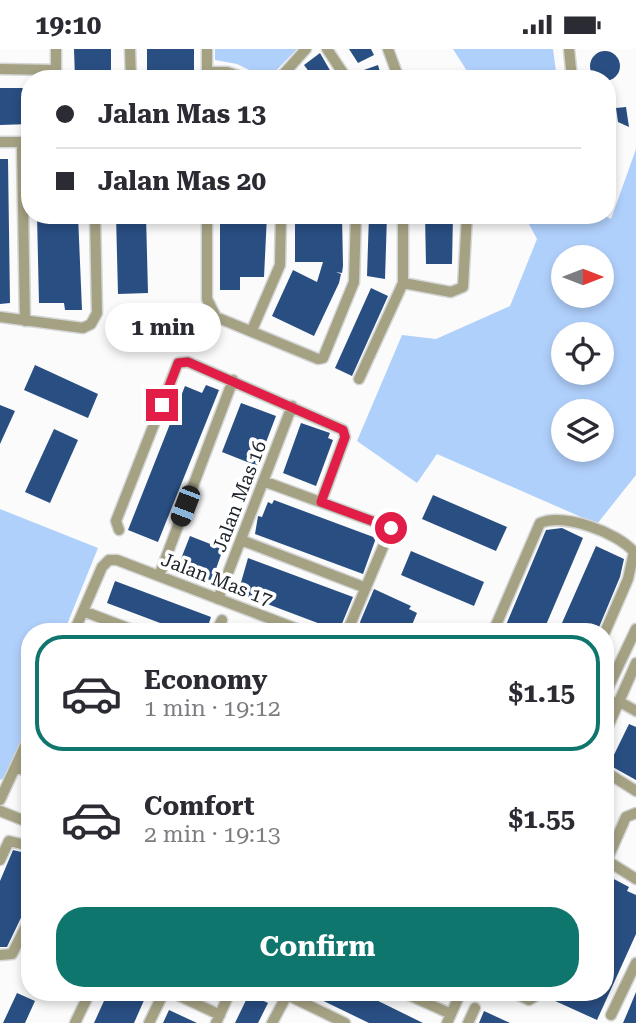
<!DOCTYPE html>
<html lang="en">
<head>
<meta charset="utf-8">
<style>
	:root { --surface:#fff; --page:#f2f2f3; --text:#2b2b33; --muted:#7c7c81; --line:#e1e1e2; --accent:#0f766e }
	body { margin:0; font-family:"Roboto Serif",serif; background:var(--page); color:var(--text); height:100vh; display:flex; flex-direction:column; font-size:26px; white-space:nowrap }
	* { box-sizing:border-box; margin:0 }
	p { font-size:23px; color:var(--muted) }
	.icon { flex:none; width:38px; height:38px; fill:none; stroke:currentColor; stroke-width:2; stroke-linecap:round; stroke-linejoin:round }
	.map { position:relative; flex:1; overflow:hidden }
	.drawer { position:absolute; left:21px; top:574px; width:593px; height:378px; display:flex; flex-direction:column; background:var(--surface); border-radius:28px; box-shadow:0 4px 10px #0003 }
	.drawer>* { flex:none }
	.hud { position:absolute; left:21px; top:21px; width:595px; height:154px; border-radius:28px; box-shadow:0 4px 10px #0003; display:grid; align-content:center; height:154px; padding:0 35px; background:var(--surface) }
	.needle { width:46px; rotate:90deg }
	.buttons { position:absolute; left:551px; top:196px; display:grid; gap:14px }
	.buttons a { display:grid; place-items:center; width:63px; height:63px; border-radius:50%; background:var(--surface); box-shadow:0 4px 10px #0003; font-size:35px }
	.end { position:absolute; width:32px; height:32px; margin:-16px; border:9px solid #e11d48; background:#fff; box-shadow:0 0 0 4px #fff }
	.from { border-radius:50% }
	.bubble { position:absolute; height:49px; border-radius:24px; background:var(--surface); box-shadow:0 4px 10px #0003; font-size:23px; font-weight:700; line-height:49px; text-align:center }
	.car { position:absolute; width:21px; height:42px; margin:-21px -10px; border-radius:9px; box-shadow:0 0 5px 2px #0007; background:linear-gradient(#222 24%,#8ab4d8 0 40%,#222 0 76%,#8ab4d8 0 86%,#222 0) }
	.hud b { display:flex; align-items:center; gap:24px; height:66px; font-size:26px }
	.hud b+b { border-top:2px solid var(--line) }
	.hud i { width:18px; height:18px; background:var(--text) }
	ul { padding:12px 0 0; list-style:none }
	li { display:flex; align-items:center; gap:21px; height:116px; margin:0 14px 10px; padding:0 21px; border:4px solid transparent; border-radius:28px }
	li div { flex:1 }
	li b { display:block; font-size:26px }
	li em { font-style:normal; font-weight:700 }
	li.active { border-color:var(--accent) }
	li>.icon { width:63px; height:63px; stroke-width:1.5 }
	.button { display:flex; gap:14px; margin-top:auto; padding:14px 35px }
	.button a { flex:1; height:80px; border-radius:28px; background:var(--accent); color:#fff; font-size:28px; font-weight:700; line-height:80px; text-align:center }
	.status { display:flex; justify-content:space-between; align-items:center; height:49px; padding:0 35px; background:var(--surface); direction:ltr }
	.status svg { height:19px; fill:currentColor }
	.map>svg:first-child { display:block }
	.green { fill:#b0d0fc; fill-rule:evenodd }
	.building { fill:#294e82 }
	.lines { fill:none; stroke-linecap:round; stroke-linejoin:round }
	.minor-casing { stroke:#d4d5d6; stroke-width:13 }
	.minor { stroke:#a5a183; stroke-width:10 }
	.route { stroke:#e11d48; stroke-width:9 }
	.labels { text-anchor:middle; stroke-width:7; stroke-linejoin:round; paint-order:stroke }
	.street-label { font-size:19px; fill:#20262e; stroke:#fff }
</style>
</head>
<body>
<div class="status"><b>19:10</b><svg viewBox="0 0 49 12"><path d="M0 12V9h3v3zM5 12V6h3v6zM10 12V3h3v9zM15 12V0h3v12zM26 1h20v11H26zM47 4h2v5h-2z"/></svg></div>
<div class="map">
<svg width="636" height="974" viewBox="0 0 636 974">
	<rect width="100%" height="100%" fill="#fbfbfb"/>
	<!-- green -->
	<path class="green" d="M215 0H297L268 30 237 15 215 11Z
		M453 0H553L557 30H472Z
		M636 100V426L597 475 437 405 417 434 357 392 402 286 436 290 510 257 537 190 524 166H603L611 170ZM564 208H602V247H564ZM564 285H602V324H564ZM564 362H602V401H564Z
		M0 460 98 499 64 583H30V670L7 728 0 731Z"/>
	<!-- building -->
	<path class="building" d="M74 0H111V30H75Z
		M147 0H194V30H147Z
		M349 0H371L374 6 358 14Z
		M590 17a15 15 0 1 1 30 0a15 15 0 1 1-30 0Z
		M320 4 335 30H299L310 24 304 16Z
		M378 16 382 30H364L361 22Z
		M0 39H30V75L0 76Z
		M626 58 629 78 618 73 616 59Z
		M0 110H8L10 254 0 255Z
		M37 166H78L82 261H65L64 254H39Z
		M116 166H146L148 244 118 245Z
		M220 166H267L264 228H240V241H220Z
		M295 166H342L343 217 342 224 336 223 341 225 339 234 314 287 272 267 293 221 317 233 323 213H295Z
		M369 166H387L385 230 367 227Z
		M425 166H453L452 215H426Z
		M371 239 388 247 352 327 335 319Z
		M35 316 98 345 88 369 24 341Z
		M206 336 219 341 158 493 128 481 185 337 202 344Z
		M241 354 276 367 257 417 222 403Z
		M0 356 15 362 0 395Z
		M301 374 330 384 328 389 333 391 316 437 283 424Z
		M54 380 78 391 50 454 25 443Z
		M433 446 507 478 496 502 422 470Z
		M274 451 376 489 363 525 255 485 258 467 262 468 268 453 272 455Z
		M562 479 583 489 543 583H503L546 481Z
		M190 487 223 500 210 537 175 525Z
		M596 497 624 510 620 528 597 583H558Z
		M411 502 484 533 474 557 401 526Z
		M248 509 353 548 339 582 238 544Z
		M115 532 211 568 206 583H184L107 554Z
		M374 540 411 557 409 560 417 564 409 583H376L362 577 360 573Z
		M629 675 636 678V731L609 716Z
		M13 801 30 805V850L7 898H0V832Z
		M612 829 629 838 627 842 636 846V885L597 971 553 951 557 943H606V842Z
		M108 943H133L145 949 134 974H94Z
		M305 943H360L423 974H369Z
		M636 943V974H623L629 960Z
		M17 944 35 952 25 974H3Z
		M249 945 268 954 258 974H235Z
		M169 961 197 974H163Z
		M484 962 510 974H479Z"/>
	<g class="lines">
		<!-- minor casing -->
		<g class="minor-casing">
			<path id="minor" d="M56 0V30
				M130 0 131 30
				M207 0V29
				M327 0 347 30
				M388 0 399 30
				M569 0 572 30
				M0 20 55 21
				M207 23H227L247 30
				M279 30 306 0
				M0 93H30
				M22 99 25 272
				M207 166V250L216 268 318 310 323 309 354 233 356 166
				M403 234 451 243 463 238 467 166
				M0 268 83 279 91 275 97 264 95 166
				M252 281 280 216 281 166
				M359 330 403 234V166
				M263 432 391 479 347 583
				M119 481 116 472 178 314 188 313 343 381 345 388 321 453
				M241 491 366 539
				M159 527 233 331
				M218 550 292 357
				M83 562 138 583
				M74 583 102 518 109 511H117L305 583
				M216 583 222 571
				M493 583 540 474C564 464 617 483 634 503L628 530 605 583
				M606 643 636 580
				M618 652 636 662
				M606 682 636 614
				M16 718 30 724
				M606 723 636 742
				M0 751 30 686
				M0 762 30 774
				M0 811 9 792 30 797
				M606 811 636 830
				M606 813 626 768 636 764
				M0 906 12 905 30 869
				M171 943 220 966
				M281 943 345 974
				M402 943 451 965
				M512 943 529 951 542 943
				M611 966 636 914
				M75 974 90 943
				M149 974 164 943
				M216 974 230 943
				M272 974 287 946
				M447 974 461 943
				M468 974 475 959"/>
		</g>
		<!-- minor -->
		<use href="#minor" class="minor"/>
	</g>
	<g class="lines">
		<!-- route -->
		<path class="route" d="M162 356 178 314 188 313 343 381 345 388 321 453 391 479"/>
	</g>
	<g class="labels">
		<!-- street labels -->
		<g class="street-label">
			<text transform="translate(239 447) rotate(-69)" y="7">Jalan Mas 16</text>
			<text transform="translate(217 530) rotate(21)" y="7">Jalan Mas 17</text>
		</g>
	</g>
</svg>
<div class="buttons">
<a><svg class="needle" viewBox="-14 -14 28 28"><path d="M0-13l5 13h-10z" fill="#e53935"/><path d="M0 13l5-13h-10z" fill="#7c7c81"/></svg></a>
<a><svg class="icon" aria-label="locate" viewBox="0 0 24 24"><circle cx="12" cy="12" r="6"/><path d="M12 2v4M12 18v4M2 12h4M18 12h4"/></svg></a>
<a><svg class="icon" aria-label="layers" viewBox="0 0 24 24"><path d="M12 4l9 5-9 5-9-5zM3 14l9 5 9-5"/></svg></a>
</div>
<i class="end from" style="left:391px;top:479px"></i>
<i class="end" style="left:162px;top:356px"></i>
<div class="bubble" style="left:105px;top:254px;width:116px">1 min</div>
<i class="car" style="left:185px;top:457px;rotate:201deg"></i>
<div class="hud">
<b><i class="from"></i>Jalan Mas 13</b>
<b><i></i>Jalan Mas 20</b>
</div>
<section class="drawer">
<ul>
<li class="active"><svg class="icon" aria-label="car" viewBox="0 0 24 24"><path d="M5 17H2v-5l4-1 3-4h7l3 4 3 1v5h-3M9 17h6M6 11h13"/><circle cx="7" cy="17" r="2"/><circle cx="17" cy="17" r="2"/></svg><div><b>Economy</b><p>1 min · 19:12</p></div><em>$1.15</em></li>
<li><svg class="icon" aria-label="car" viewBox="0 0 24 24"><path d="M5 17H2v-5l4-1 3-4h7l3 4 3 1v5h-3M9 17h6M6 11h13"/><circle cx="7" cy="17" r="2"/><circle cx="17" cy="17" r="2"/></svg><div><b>Comfort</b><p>2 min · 19:13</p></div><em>$1.55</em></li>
</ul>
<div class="button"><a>Confirm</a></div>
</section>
</div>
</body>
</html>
